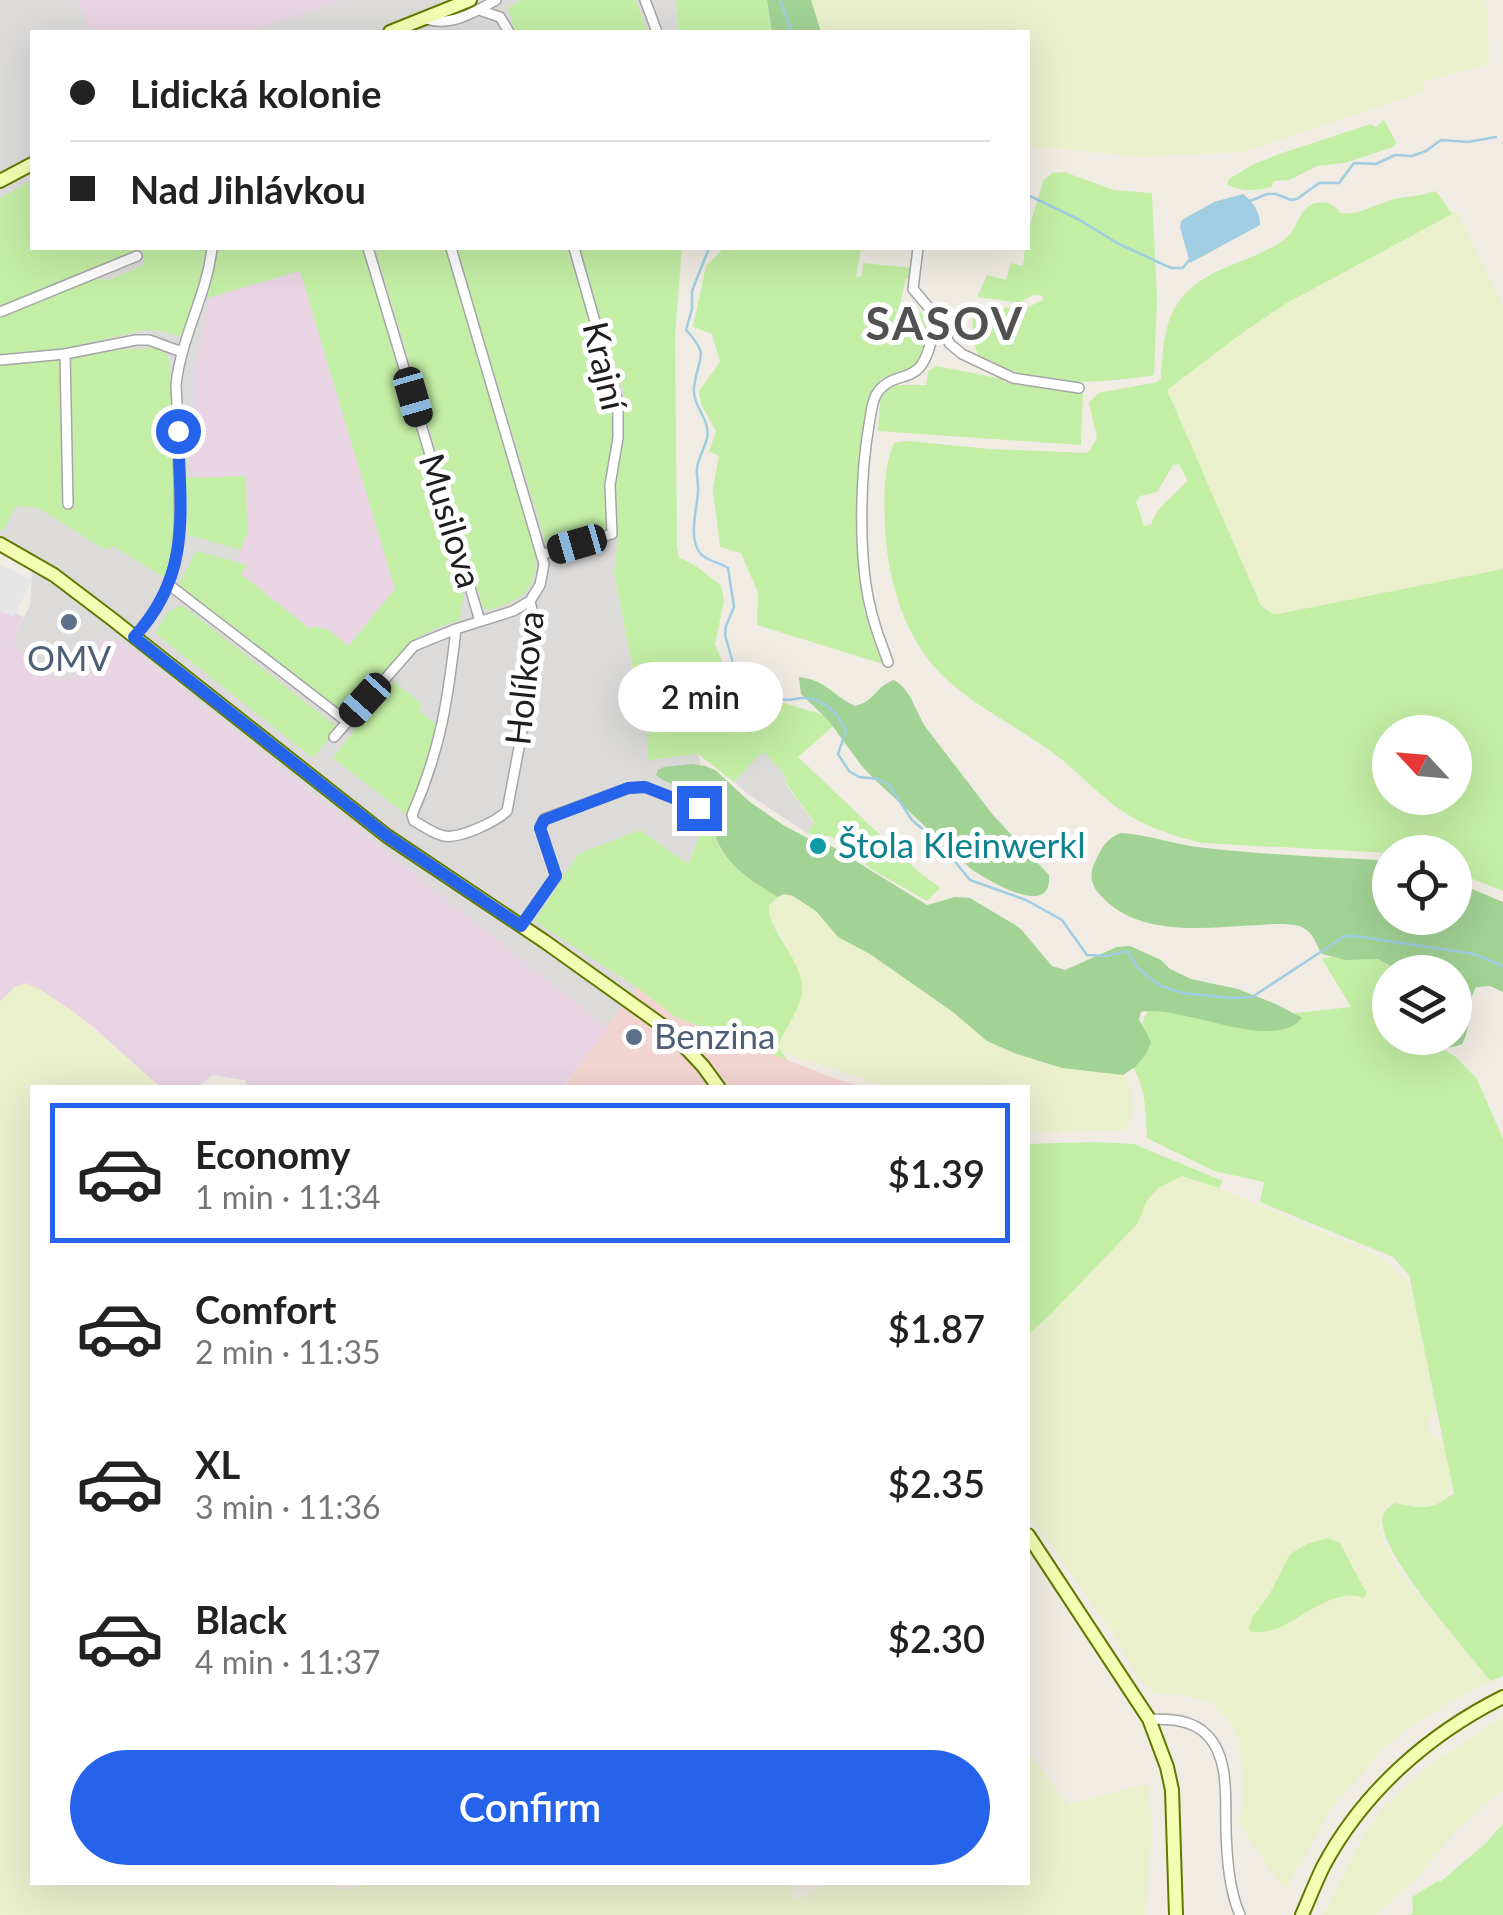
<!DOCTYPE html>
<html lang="en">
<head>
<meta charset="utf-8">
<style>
	:root { --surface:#fff; --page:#f6f6f6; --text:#222; --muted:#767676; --line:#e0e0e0; --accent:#2563eb }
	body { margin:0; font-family:Lato,sans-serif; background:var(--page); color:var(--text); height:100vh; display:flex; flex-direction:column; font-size:38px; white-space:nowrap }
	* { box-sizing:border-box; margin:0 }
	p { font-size:32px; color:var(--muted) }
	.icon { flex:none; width:55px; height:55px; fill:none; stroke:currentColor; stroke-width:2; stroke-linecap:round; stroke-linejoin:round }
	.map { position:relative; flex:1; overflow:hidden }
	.sheet { position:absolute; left:30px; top:1085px; width:1000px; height:800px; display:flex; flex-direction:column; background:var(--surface); border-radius:0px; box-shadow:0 10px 40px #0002 }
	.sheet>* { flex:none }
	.hud { position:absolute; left:30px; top:30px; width:1000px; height:220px; border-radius:0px; box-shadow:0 10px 40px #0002; display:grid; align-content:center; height:220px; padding:0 40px; background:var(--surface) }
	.needle { width:65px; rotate:296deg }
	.buttons { position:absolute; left:1372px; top:715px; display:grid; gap:20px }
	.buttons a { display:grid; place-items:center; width:100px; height:100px; border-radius:50%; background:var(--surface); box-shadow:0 10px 40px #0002; font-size:50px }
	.end { position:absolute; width:45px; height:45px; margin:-22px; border:12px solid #2563eb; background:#fff; box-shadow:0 0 0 5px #fff }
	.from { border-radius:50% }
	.bubble { position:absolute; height:70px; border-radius:35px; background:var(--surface); box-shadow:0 10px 40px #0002; font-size:32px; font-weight:600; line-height:70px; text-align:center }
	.car { position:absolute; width:30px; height:60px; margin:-30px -15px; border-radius:12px; box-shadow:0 0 8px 2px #0007; background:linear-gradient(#222 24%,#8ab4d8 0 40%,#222 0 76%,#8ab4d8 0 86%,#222 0) }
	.hud b { display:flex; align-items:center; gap:35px; height:95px; font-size:38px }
	.hud b+b { border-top:2px solid var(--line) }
	.hud i { width:25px; height:25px; background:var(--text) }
	ul { padding:18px 0 0; list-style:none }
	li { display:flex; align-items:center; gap:30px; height:140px; margin:0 20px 15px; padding:0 20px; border:5px solid transparent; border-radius:0px }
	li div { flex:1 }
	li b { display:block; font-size:38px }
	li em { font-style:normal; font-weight:600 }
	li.current { border-color:var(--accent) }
	li>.icon { width:90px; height:90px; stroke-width:1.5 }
	.primary-button { display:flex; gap:20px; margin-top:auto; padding:20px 40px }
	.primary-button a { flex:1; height:115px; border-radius:60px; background:var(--accent); color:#fff; font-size:40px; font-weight:600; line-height:115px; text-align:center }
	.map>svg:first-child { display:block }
	.residential { fill:#dcdbda }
	.commercial { fill:#f2d4d0 }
	.industrial { fill:#e9d4e4 }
	.farmland { fill:#eaf0cc; fill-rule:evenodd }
	.grass { fill:#c3eea5; fill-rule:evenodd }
	.forest { fill:#a2d294 }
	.parking { fill:#e6e6e6 }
	.water { fill:#a0cde1 }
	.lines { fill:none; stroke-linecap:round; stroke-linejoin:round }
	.stream { stroke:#a0cde1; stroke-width:2.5 }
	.street-casing { stroke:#a5a5a5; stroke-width:12 }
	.secondary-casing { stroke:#627900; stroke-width:16 }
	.street { stroke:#fff; stroke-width:9 }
	.secondary { stroke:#f4feb2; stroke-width:12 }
	.route { stroke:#2563eb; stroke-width:12 }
	.service-dot { fill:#5c6f8a; stroke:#fff; stroke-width:4 }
	.culture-dot { fill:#0f9aa8; stroke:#fff; stroke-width:4 }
	.labels { text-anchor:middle; stroke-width:10; stroke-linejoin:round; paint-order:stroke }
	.street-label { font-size:35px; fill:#1e1e1e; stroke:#fff }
	.service-label { font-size:35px; fill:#4e5e75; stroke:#fff }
	.culture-label { font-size:35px; fill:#0d838f; stroke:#fff; text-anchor:start }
	.district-label { font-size:45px; font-weight:bold; letter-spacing:2.5px; fill:#515151; stroke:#fff }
</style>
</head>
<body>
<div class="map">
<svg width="1503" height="1915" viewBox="0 0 1503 1915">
	<rect width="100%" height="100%" fill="#f0ece3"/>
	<!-- residential -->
	<path class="residential" d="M0 0H676L678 32H32V248H646L623 395V445L614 486 617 544 614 573 634 676 641 691 647 716 648 760 698 754 711 807 688 864 536 920 636 987 607 1028 122 641 102 639 69 680 63 682 13 645V640L30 605 32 570 0 553Z
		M761 752 765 753 788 779 785 783 814 823 807 833 748 794 734 782Z"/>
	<!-- commercial -->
	<path class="commercial" d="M636 987 674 1016 839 1080 866 1087 563 1088Z"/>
	<!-- industrial -->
	<path class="industrial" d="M78 0H344L247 32H89Z
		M300 270 395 589 348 647 329 630H311L240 574 246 564 237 562 247 533 245 476 196 478 195 473 192 472 191 442 194 441 193 373 211 297Z
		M0 606 24 617 13 640 14 645 63 682 69 680 102 639 122 641 607 1028 563 1087H247L245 1080 213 1075 197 1087H160L92 1026 39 989 15 987 0 1002Z"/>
	<!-- farmland -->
	<path class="farmland" d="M786 0H1486L1490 64 1423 82 1424 92 1243 152 1141 157 1028 146V32H793Z
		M1457 211 1503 306V569L1277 614 1271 613 1261 606 1167 390 1242 333 1285 304Z
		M784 894 793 896 816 911 838 937 870 954 953 1012 987 1041 1039 1062 1062 1068 1121 1073 1126 1076 1131 1095 1133 1110 1126 1129 1120 1131 1028 1132V1088L887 1087 780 1052V1042L801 996 788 949 768 913 769 905Z
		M26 983 39 989 74 1012 160 1087 32 1088V1882H330L341 1890H351L363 1882H787L796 1901 828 1883 1028 1882V1752L1068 1804 1146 1784 1150 1791 1151 1839 1145 1915H0V1002L15 987Z
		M1182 1176 1219 1188 1380 1257 1397 1271 1408 1283 1417 1313 1434 1406 1428 1424 1431 1434 1445 1445 1451 1477 1448 1494 1442 1502 1425 1508 1387 1504 1383 1509 1379 1525 1384 1543 1401 1573 1490 1682 1469 1692 1408 1728 1382 1750 1331 1809 1285 1890 1239 1825 1243 1804 1242 1770 1239 1741 1231 1724 1210 1702 1187 1696 1156 1694 1138 1676 1110 1628 1028 1514V1334L1048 1317 1138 1223 1146 1202 1158 1188ZM1340 1543 1358 1574V1595L1350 1594 1334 1597 1269 1631 1256 1634 1264 1603 1290 1554Z
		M1503 1716V1790L1455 1831 1422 1873 1377 1915H1323L1357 1848 1369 1827 1387 1804 1431 1764Z"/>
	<!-- grass -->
	<path class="grass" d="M521 0H635L648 32H515L508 8Z
		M676 0H767L772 32H678Z
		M1384 120 1396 142 1393 147 1345 163 1317 166 1289 180 1274 181 1271 187C1257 191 1239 192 1227 184L1229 179 1254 164 1282 153 1371 124 1376 127Z
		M1064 172 1114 190 1152 193 1157 299 1154 375C1129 379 1101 382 1075 382 1052 382 991 375 978 354 971 342 972 320 974 307L1000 312 1006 307 1024 309 1043 300V296L1033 295 1019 303 977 297 987 275 1006 280 1011 263 1023 266 1025 248H1028V232L1043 181 1052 173Z
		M32 180V248H206L200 278 183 334 179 336 161 331 145 330 52 351 0 356V316L4 313 88 278 109 280 144 265 142 248 0 307V198Z
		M1436 191 1452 214 1285 304 1242 333 1167 390 1261 606 1271 613 1278 614 1503 569V891L1455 872V852L1390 853 1202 843C1170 835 1137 824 1111 803 1091 787 1074 768 1053 753 1018 727 978 708 946 679 905 641 887 580 885 526 884 499 883 467 894 443L907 441 991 449 1086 453 1089 451 1097 438 1089 403 1098 393 1158 382 1161 378C1163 353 1163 324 1178 303 1204 265 1252 264 1285 239 1298 229 1298 210 1313 204 1324 200 1334 203 1340 213 1361 216 1376 203 1395 199 1409 196 1422 196 1436 191ZM1179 464 1187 480C1176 497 1159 501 1151 525L1144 526 1136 502 1140 496 1157 492 1173 465ZM1390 732H1455V798H1390Z
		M219 248H363L465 586 460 620 436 628 411 641 349 714 341 715 183 590 180 582 196 551 247 565 241 574 310 629 314 626 329 630 348 646 395 589 300 271 207 298Z
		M375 248H445L537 554C535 590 524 600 489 610L483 607Z
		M456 248H567L614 402 613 449 605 486 608 531 548 550Z
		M579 248H682L675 335 677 546 679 558C697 564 706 575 721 585L724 601 715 644 729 679 764 685 778 701 827 716 837 723 798 757 918 871 940 888 927 901 871 869 857 855 832 837 807 833 814 822 785 782 788 779 765 753H761L734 782 698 754 648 760C647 730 646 704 634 676L614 573 617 544 614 486 623 445V389Z
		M724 248H861L856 277 862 276 863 263 912 268 910 278H906L899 310 928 314 926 329 930 331 927 343H924L917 366 880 379 876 390 870 395 862 451 860 537 864 609 883 664 757 625 758 593 741 553 720 547 713 489 719 455 709 452 716 431 701 404 699 391 720 362 712 334 693 327 706 266Z
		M155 348 165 352 170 362 175 533 165 578 113 546 106 550 38 508 16 506 3 531 0 530V365L55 360 59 362 65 503 69 360 71 357 105 350Z
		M937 366 1002 379 1004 382 1083 390 1081 445 878 431 880 401 890 385H926L928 371Z
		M246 476 247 533 241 550 188 535 186 478Z
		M180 606 186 608 338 728 313 758 155 633 168 612Z
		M393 681 422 704 418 710 440 727 408 816 333 758Z
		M709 813C713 823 714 835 718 844 730 869 755 883 778 897L769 905C766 929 802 959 802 987 803 1008 784 1028 778 1047L787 1060 674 1016 636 987 535 921 578 854 640 830 688 864Z
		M1360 950 1396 956 1399 972H1390V1038H1424L1456 1057 1477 1079 1503 1139V1676L1490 1681C1465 1647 1384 1560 1382 1521 1382 1512 1388 1507 1395 1503 1409 1506 1426 1511 1439 1503 1444 1500 1449 1496 1454 1494L1409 1275 1393 1257 1260 1202 1264 1182 1214 1171 1147 1138C1146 1113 1146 1089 1133 1067L1144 1018 1149 1008 1217 1022 1351 1007 1322 959Z
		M1091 1142 1134 1144 1223 1181 1219 1188 1182 1176 1158 1188 1146 1202 1138 1223 1048 1317 1028 1334V1144Z
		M1328 1538 1340 1543 1367 1594 1364 1598C1326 1583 1286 1641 1250 1631L1249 1627 1252 1618 1269 1595 1290 1554 1307 1544Z
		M1503 1824V1915H1409L1413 1913 1412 1897 1438 1881 1440 1882 1485 1844Z"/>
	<!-- forest -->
	<path class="forest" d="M767 0H811L821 32H772Z
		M799 677C826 680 832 695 855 706 876 701 875 686 894 680 912 690 915 712 927 729L993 815 1049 875C1053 921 986 879 971 869L873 778 861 765 828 720 801 694Z
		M692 764 705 766 715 770 750 802 783 825 809 839 833 847 927 905 955 897 970 898 1020 928 1052 966 1065 970 1117 947 1130 946 1161 960 1170 969 1191 979 1238 989 1276 1004 1302 1018C1273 1054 1178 1003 1141 1012L1139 1019 1151 1042 1146 1054 1135 1067 1123 1075 1062 1068 1014 1053 987 1041 953 1012 870 954 838 937 816 911 793 896 784 894 778 897C755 883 732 870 719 845 711 829 713 808 698 795 686 783 668 787 656 775L658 770 664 767Z
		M1121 833C1150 835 1176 845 1205 848 1266 855 1328 857 1390 861V918H1455V882L1503 902V992L1490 986 1476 987C1464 1010 1473 1024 1462 1044 1444 1051 1434 1048 1418 1038H1455V972H1402L1378 959 1346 960 1322 954C1315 942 1313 931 1299 926 1287 923 1272 924 1260 925 1207 927 1140 939 1100 895 1090 884 1089 872 1096 860 1102 847 1107 838 1121 833Z"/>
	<!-- parking -->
	<path class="parking" d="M0 564 32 580 14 617 0 611Z"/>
	<!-- water -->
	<path class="water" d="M1243 194C1252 201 1261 213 1260 225L1190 263 1180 227 1182 220 1214 202Z"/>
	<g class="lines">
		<!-- stream -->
		<path class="stream" d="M780 0 792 32
			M1028 195 1080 220 1117 243 1171 268H1183L1189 260
			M1250 201 1267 194H1276L1291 200 1297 199 1319 183H1339L1354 163 1376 164 1395 155 1412 156 1426 151 1441 140 1468 142 1496 137
			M709 248 692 291V309L686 330C711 357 698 355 694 387 692 407 711 419 707 438 705 448 698 458 697 468 696 476 699 484 698 492 697 509 688 538 700 553 706 561 719 562 728 568L734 607 726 626 725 635 735 670C743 673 752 673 758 677 768 682 769 695 781 699 790 702 796 697 805 698 826 699 838 714 846 731L838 754 849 771 859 777 878 779 889 785 912 820 943 847 970 880 1026 900 1062 920 1087 955 1107 956 1127 951 1137 967 1148 977 1161 986 1183 993 1230 998 1252 997 1345 936H1355L1474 954 1503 966"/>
		<!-- street casing -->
		<g class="street-casing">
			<path id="street" d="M645 0 657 32
				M479 10 500 17 509 32
				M426 19C451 27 475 12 496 0
				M368 248 480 621
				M451 248 544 564 540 585 530 601 534 619 528 700 507 811C496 822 459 839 444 836 434 834 423 826 414 821L412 815C441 749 448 699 456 629L513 611 530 601
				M918 248 913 289 930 309 950 344 962 354 1013 378 1079 388
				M0 312 137 256
				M65 354 68 504
				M0 360 65 354 136 340H149L182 352
				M543 554 612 534 610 485 618 438V402L574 248
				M168 584 346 721
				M134 637C181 586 181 543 179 478 178 447 178 416 176 385 181 337 207 295 212 248
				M888 662C882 645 875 628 871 610 858 560 860 476 869 425 871 416 871 404 876 395 888 374 908 381 920 367 929 356 932 337 936 324
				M334 737 414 646 456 629
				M521 926 556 876 540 828 544 819 629 788 645 787 699 808
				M1149 1719C1169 1719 1192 1719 1207 1735 1230 1758 1225 1801 1226 1831 1227 1858 1229 1890 1240 1915"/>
		</g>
		<!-- secondary casing -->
		<g class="secondary-casing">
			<path id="secondary" d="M390 32 470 0
				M0 181 32 164
				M0 544 54 575 112 619 387 836 544 941 670 1031 703 1066 719 1088
				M1028 1535 1149 1719 1167 1767 1172 1790 1176 1915
				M1302 1915C1309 1899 1316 1881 1324 1865 1364 1791 1429 1734 1503 1697"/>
		</g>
		<!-- street -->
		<use href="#street" class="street"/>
		<!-- secondary -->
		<use href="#secondary" class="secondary"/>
	</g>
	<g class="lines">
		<!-- route -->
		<path class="route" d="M178 431C180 509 193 574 134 637L387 836 521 926 556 876 540 828 544 820 628 788 645 787 699 808"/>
	</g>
	<!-- markers -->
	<g class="service-dot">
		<circle cx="69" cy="622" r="10"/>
		<circle cx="634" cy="1037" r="10"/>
	</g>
	<circle class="culture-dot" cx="818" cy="846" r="10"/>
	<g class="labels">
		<!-- street labels -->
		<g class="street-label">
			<text transform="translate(604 366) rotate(77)" y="12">Krajní</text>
			<text transform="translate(450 521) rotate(73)" y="12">Musilova</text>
			<text transform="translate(525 678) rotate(-84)" y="12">Holíkova</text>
		</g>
		<!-- service labels -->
		<g class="service-label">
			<text x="69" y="671">OMV</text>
			<text x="654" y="1049" text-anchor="start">Benzina</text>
		</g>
		<!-- culture labels -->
		<g class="culture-label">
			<text x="838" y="858">Štola Kleinwerkl</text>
		</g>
		<!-- district labels -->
		<g class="district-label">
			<text x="945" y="340">SASOV</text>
		</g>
	</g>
</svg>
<div class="buttons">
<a><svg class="needle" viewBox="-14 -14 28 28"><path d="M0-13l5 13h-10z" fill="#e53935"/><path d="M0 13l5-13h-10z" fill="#767676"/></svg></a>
<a><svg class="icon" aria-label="locate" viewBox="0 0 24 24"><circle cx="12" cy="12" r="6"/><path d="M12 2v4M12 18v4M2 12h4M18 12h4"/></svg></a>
<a><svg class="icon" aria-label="layers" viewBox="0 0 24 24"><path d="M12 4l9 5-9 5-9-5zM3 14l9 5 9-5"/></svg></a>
</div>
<i class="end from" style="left:178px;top:431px"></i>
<i class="end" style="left:699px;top:808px"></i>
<div class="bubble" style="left:618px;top:662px;width:165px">2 min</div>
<i class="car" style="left:413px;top:397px;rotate:164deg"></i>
<i class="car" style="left:577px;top:544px;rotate:254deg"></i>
<i class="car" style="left:365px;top:700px;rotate:222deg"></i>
<div class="hud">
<b><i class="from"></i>Lidická kolonie</b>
<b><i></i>Nad Jihlávkou</b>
</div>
<section class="sheet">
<ul>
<li class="current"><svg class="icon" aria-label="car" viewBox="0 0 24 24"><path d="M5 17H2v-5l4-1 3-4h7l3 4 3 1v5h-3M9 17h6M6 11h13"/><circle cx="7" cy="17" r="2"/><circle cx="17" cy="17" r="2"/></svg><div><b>Economy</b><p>1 min · 11:34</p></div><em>$1.39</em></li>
<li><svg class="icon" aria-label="car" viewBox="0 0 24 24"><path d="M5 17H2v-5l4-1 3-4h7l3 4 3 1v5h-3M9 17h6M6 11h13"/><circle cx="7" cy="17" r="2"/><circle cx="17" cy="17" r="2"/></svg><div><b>Comfort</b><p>2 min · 11:35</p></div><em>$1.87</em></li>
<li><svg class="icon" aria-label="car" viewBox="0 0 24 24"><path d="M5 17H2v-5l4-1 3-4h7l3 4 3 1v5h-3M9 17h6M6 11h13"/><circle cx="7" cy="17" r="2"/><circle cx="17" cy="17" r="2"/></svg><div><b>XL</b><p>3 min · 11:36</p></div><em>$2.35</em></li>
<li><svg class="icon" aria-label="car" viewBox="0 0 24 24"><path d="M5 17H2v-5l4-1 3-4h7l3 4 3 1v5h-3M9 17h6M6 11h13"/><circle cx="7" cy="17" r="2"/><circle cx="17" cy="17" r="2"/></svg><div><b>Black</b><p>4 min · 11:37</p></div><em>$2.30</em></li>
</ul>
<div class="primary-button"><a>Confirm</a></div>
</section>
</div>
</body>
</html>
